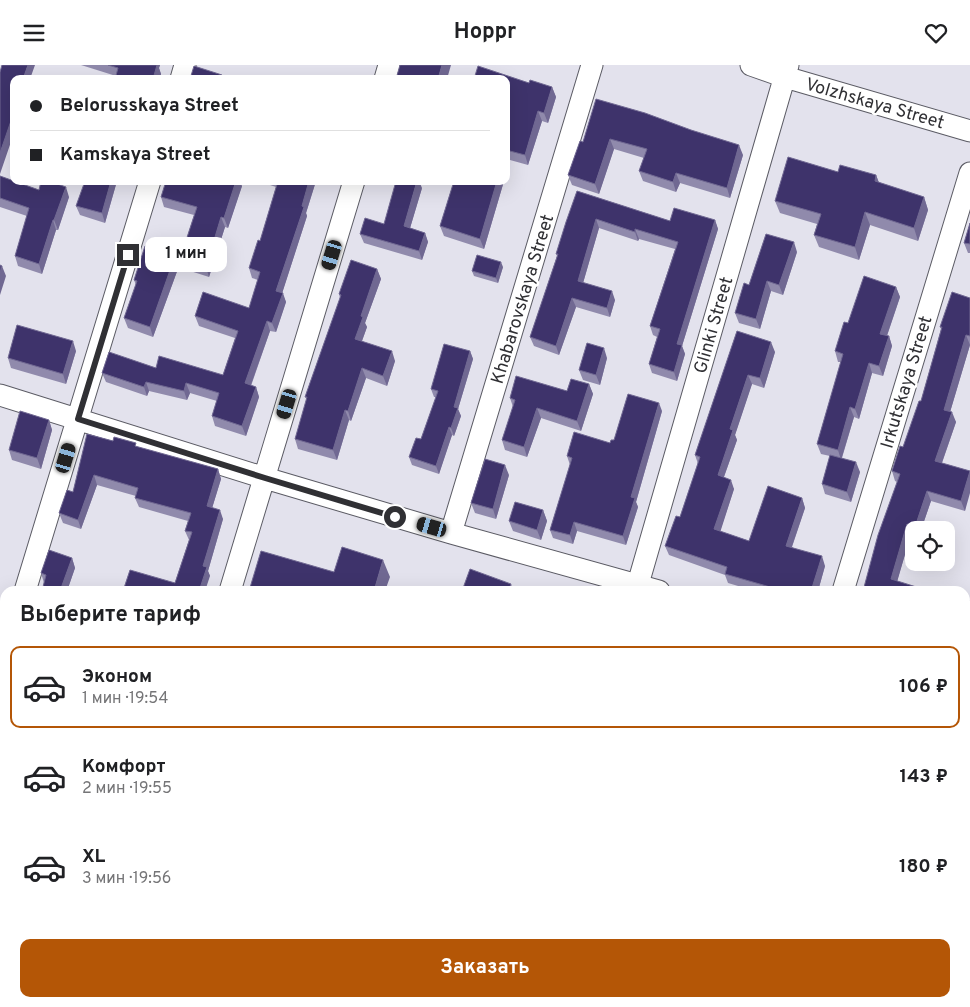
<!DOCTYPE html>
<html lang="ru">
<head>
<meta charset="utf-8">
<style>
	:root { --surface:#fff; --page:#f6f6f6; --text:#202124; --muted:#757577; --line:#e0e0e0; --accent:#b45606 }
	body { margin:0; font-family:Overpass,sans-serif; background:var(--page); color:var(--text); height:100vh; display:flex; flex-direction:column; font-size:19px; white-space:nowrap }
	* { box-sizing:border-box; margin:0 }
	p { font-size:16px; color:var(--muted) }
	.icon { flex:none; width:28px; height:28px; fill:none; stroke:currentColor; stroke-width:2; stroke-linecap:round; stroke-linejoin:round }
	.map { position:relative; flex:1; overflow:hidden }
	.panel { position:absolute; left:0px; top:521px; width:970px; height:421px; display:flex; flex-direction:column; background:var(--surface); border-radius:15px 15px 0 0; box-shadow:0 5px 20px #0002 }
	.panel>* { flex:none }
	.hud { position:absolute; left:10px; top:10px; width:500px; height:110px; border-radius:10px; box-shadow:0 5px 20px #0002; display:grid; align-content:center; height:110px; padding:0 20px; background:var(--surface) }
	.fabs { position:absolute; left:905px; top:456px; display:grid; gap:10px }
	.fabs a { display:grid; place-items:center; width:50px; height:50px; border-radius:10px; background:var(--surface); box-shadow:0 5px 20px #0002; font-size:25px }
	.end { position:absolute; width:22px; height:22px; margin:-11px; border:6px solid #303034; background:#fff; box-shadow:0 0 0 2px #fff }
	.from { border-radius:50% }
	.bubble { position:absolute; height:35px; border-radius:10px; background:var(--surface); box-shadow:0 5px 20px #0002; font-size:16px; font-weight:700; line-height:35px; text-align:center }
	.car { position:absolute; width:15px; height:30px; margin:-15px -8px; border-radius:6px; box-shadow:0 0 4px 1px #0007; background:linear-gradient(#222 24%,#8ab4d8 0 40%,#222 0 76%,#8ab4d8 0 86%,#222 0) }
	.hud b { display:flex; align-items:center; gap:18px; height:48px; font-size:19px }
	.hud b+b { border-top:1px solid var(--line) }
	.hud i { width:12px; height:12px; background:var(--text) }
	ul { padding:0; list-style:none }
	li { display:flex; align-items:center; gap:15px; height:82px; margin:0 10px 8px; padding:0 10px; border:2px solid transparent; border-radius:10px }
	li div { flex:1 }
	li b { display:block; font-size:19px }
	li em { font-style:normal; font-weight:700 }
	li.on { border-color:var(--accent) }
	li>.icon { width:45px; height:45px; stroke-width:1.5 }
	h2 { padding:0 20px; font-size:22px; line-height:60px }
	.button { display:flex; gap:10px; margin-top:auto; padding:10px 20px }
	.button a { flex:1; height:58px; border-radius:10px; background:var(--accent); color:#fff; font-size:20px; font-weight:700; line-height:58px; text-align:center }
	header { display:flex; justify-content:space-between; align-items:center; height:65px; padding:0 20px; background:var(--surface); font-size:22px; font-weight:700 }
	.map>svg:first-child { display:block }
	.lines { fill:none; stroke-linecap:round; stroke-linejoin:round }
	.minor-casing { stroke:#5b5b64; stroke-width:23 }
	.major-casing { stroke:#5b5b64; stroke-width:28 }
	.path { stroke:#8e8d95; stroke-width:3; stroke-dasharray:2.5 2.5; stroke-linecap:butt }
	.minor { stroke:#fff; stroke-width:21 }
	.major { stroke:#fff; stroke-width:26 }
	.wall { fill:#908aac }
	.shaded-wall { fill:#706892 }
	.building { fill:#3e336b; stroke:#706892 }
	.route { stroke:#303034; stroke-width:6 }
	.labels { text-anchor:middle; stroke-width:5; stroke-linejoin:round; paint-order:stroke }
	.street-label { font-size:18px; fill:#303034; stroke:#fff }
</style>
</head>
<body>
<header><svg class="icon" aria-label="menu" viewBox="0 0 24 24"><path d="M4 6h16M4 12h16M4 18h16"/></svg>Hoppr<svg class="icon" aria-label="heart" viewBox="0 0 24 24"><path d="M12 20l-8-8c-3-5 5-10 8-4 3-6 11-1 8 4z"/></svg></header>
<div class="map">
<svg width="970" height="942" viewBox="0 0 970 942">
	<rect width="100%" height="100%" fill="#e3e2ed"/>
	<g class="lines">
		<!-- minor casing -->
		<g class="minor-casing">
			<path id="minor" d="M751 0 785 12 970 66
				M181 14 185 0
				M385 14 389 0
				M0 330 265 413 451 468 659 526
				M451 468 592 0
				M638 519 788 0
				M25 526 150 116
				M230 526 354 116
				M843 526 970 108
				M0 608 5 592
				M965 621 970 623
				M0 669 5 672
				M335 938V942
				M451 938 452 942
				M749 938 765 942"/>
		</g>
		<!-- major casing -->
		<g class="major-casing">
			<path id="major" d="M965 820 970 804
				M927 942 929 938"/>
		</g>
		<!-- path -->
		<path class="path" d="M965 710 970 694
			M0 834 5 836
			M965 899 970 885
			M894 942 895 938"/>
		<!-- minor -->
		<use href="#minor" class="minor"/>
		<!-- major -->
		<use href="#major" class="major"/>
	</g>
	<!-- wall -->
	<path class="wall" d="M81 0H160L159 3 161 9 160 14H115L116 11Z
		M506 14 552 22 556 32 548 58 542 56 528 100 510 95 506 108Z
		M596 34 743 90 730 133 680 118 676 127 643 116 639 106 644 93 614 84 599 129 572 120 568 110 583 77Z
		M838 107 876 110 879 118 924 132 928 145 918 176 870 160 859 195 819 182 814 170 817 159 780 148 775 136Z
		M0 111 39 125 69 132 58 165H56L42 209 18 201 15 191 27 151 0 142Z
		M117 116 105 158 80 150 76 141Z
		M258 116H316L306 148 307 151 282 228 286 237 276 267 270 266 251 321 256 322 259 332 246 371 215 361 212 351 217 336 190 328 187 335 149 326 147 331 106 317 102 308 156 303 223 310 235 273 199 261 195 251 249 243 258 215 252 213 249 203 260 176 276 122Z
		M454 116H504L484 184 444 171 440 161Z
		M242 121 228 163 225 162 209 212 184 204 180 194 194 150 164 142 161 132Z
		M422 123 410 163 425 168 428 177 422 195 364 178 360 169 384 159Z
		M577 126 670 156 715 155 718 164 682 281 685 289 677 316 652 308 649 299 657 272 653 270 650 261 675 184 639 174 638 176 599 163 583 218 615 235 610 252 576 242 559 290 534 281 530 272 557 191 556 189Z
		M970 158V188H968L964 178Z
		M797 187 783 230 771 226 760 264 739 258 735 248 749 220Z
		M175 191 179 201 153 272 128 263 124 253 136 220 134 215Z
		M503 202 498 218 474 211 472 206Z
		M377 204 381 214 365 258 367 262 362 276 395 296 387 321 366 313 351 356 349 355 337 395 298 384 295 374 307 335 305 332 340 233 339 229Z
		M896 222 900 232 887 271H889L892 281 883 311 872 308 859 354 854 352 842 393 860 407 851 437 825 429 822 419 830 391 821 389 817 379 841 297H838L835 286 848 258Z
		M970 233V280L950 347 956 357 942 398 970 406 965 446 931 436 921 465H914V470L911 469 897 516 863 526 897 417 895 416 892 406 903 382 921 336 941 264 940 262Z
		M737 266 775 287 764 323 752 319 735 370 737 375 724 412 734 424 720 466 749 476 802 433 805 443 792 482 825 501 818 526H755L728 518 725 510 669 490 665 481 680 452 698 399 695 390Z
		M76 286 66 319 11 303 8 293Z
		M470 286 473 294 458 344 461 351 454 371 452 370 439 409 412 400 409 392 421 374 436 332H434L431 324Z
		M607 293 600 320 583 315 579 305Z
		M589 319 593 329 581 366 541 353 527 392 505 385 502 375 513 342 510 333 567 326Z
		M662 346 636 437 638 442 626 480 577 466 573 479 553 473 550 465 570 400 567 391 610 378Z
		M49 355 52 365 41 404 12 395 9 385Z
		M87 369 218 404 221 414 212 443 223 454 208 506 210 511 175 518 189 475 185 466 188 456 139 442 135 433 136 431 97 420 81 464 63 458 59 448 73 427Z
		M509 410 496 454 475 448 471 438Z
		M543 445 547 456 541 475 513 466 509 456Z
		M72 493 75 503 67 526H42L44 518 41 508Z
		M965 534 970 536V583L965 581Z
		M164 938H248V942H164Z"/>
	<!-- shaded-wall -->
	<path class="shaded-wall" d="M28 0H35L30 14H23Z
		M155 0H160L159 3 161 9 160 14H153Z
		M442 0H451L447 14H438Z
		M552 22 556 32 548 58 544 48Z
		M14 39V68L0 109V88Z
		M538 46 542 56 528 100 525 90Z
		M610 74 614 84 599 129 595 119Z
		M739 80 743 90 730 133 727 123Z
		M506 85 510 95 506 108Z
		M676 108 680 118 676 127 673 117Z
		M876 110 881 123 875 116Z
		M111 116H117L105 158 102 148Z
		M236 116H240L242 121 228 163 224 153Z
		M309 116H316L306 148 307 151 280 235 276 226Z
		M417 116H419L422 123 408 170 404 161Z
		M497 116H504L484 184 480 174Z
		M66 122 69 132 58 165 54 155Z
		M924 132 928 145 918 176 914 163Z
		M865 147 870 160 859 195 855 182Z
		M221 152 225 162 209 212 206 202Z
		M596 154 599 163 581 225 578 216Z
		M53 155 56 165 42 209 39 199Z
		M715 155 718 164 682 281 685 289 677 316 674 307 677 279Z
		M635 164 639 174 638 176 635 167Z
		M425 168 428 177 422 195 419 186Z
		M794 177 797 187 783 230 779 220Z
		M175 191 179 201 153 272 150 262Z
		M501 197 503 202 498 218 496 213Z
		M2 201 6 211 0 230V208Z
		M377 204 381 214 365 258 367 262 359 284 355 274 361 251Z
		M767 216 771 226 760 264 756 254Z
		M896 222 900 232 884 279 880 269Z
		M612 226 615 235 610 252 607 243Z
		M283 228 286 237 276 267 272 258Z
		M572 233 576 242 559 290 556 281Z
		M267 256 270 266 248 328 245 318Z
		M966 270 970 280 948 354 944 345Z
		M889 271 892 281 883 311 879 301Z
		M73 276 76 286 66 319 63 309Z
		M771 277 775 287 764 323 760 313Z
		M604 283 607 293 600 320 596 310Z
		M392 286 395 296 387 321 383 311Z
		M470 286 473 294 458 344 461 351 454 371 451 363 454 342Z
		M869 298 872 308 859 354 855 344Z
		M362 303 366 313 351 356 348 346Z
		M748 310 752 319 735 370 737 375 721 420 718 410 730 364Z
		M146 317 149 326 147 331 144 322Z
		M186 318 190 328 187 335 184 326Z
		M589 319 593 329 581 366 577 356Z
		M256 322 259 332 246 371 242 361Z
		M659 338 662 346 636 437 638 442 626 480 623 471 631 432Z
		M850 342 854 352 841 395 838 385Z
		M537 343 541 353 527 392 524 382Z
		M345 345 349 355 337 395 333 385Z
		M952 347 956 357 939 406 935 396Z
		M49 355 52 365 41 404 37 393Z
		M449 362 452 370 439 409 436 401Z
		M856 397 860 407 851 437 847 427Z
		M505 400 509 410 496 454 493 444Z
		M218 404 221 414 210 450 207 441Z
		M970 406V428L965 446 961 436Z
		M94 410 97 420 81 464 78 455Z
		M731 415 734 424 718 474 714 464Z
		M927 426 931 436 921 465H917L915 462Z
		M802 433 805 443 789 490 786 481Z
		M220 445 223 454 208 506 210 511 205 526H199L203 501Z
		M543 445 547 456 541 475 537 465Z
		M574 457 577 466 573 479 570 470Z
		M907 459 911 469 895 524 891 514Z
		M822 491 825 501 818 526H811Z
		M72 493 75 503 67 526H60Z
		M383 495 390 512 385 526H374Z
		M511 519 513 526H508Z
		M53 938H61V942H53Z
		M201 938H205L207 942H201Z
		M244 938H248V942H246Z
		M410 938H418L419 942H410Z
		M688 938H690L692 942H686Z"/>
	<!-- building -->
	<path class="building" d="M2 0H28L23 14H14V39L12 45H14V47L0 88V7Z
		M108 0H157L153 14H115L118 3Z
		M400 0H442L438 14H396Z
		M194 1 222 10 221 14H190Z
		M478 1 529 18 530 15 552 22 544 48 538 46 525 90 506 85V86V14H474Z
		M596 34 645 48 691 65 739 80 727 123 676 108 673 117 639 106 647 84 610 74 595 119 568 110 580 76 583 77Z
		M788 92 838 107 840 100 876 110 875 116 924 132 914 163 865 147 855 182 814 170 821 149 775 136Z
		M0 111 39 125 41 116H49L66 122 54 155H53L39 199 15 191 29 143 0 133Z
		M85 116H111L102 148 76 141Z
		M166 116H236L224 153 221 152 206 202 180 194 197 142 161 132Z
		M278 116H309L302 141 304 142 276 226 283 228 272 258 267 256 245 318 256 322 242 361 212 351 219 328 186 318 184 326 146 317 144 322 102 308 109 287 156 303 159 291 223 310 238 266 195 251 203 227 249 243 260 207 249 203 258 175 260 176Z
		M396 116H417L404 161 425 168 419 186 360 169 365 153 384 159Z
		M454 116H497L480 174 440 161Z
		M577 126 670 156 674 143 715 155 677 279 682 280 674 307 649 299 660 264 650 261 678 177 635 164V167L596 154 578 216 612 226 607 243 572 233 556 281 530 272 558 189H556L566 157Z
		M970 158V179L964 178Z
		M766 169 794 177 779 220 767 216 756 254 735 248 744 218 749 220Z
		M145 181 175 191 150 262 124 253 137 216 134 215Z
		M477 190 501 197 496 213 472 206Z
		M351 195 377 204 361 251 363 252 355 274 392 286 383 311 362 303 348 346 345 345 333 385 295 374 307 332H305L341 230 339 229Z
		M0 200 2 201 0 208Z
		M864 211 896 222 880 269 889 271 879 301 869 298 855 344 850 342 838 385 817 379 843 289 835 286 844 257 848 258Z
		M952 227 970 233V271L966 270 944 345 952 347 935 396 970 406 961 436 927 426 915 462 907 459 891 514 929 526H863L878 470 900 409 892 406 900 381 903 382 919 336H921L942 262H940Z
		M17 260 73 276 63 309 8 293Z
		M737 266 771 277 760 313 748 310 730 364 733 365 718 410 731 415 714 464 749 476 768 421 802 433 786 481 822 491 811 526H784L725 509 727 502 665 481 676 451 680 452 700 392 695 390Z
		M587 278 604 283 596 310 579 305Z
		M444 279 470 286 454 342 458 343 451 363 449 362 436 401 409 392 416 373 421 374 438 326 431 324Z
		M516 311 567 326 571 314 589 319 577 356 537 343 524 382 502 375 515 335 510 333Z
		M628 329 659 338 631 432 635 433 623 471 574 457 570 470 550 465 572 393 567 391 574 367 610 378 611 375H614Z
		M20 346 49 355 37 393 9 385Z
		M87 369 113 376 114 372 136 378 135 381 218 404 207 441 220 445 203 501 207 502 199 526H123L130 505 175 518 192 467 185 466 191 448 135 433 138 423 94 410 78 455 59 448 67 425 73 427Z
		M830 390 856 397 847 427 822 419Z
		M485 394 505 400 493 444 471 438Z
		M515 437 543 445 537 465 509 456Z
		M342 482 383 495 374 526H249L261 486 334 507Z
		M49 485 72 493 60 526H42L46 510 41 508Z
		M470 504 511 519 508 526H462Z
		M965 534 970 536V574L965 573Z
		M965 937 970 938V942H956L958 938Z
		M16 938H53V942H16Z
		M164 938H201V942H164Z
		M369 938H410V942H369Z
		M512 938H553V942H512Z
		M642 938H688L686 942H641Z"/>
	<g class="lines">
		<!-- route -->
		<path class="route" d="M128 190 78 354 265 413 395 452"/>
	</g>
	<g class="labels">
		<!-- street labels -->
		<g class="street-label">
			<text transform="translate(875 38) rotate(16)" y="6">Volzhskaya Street</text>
			<text transform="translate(522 234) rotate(-73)" y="6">Khabarovskaya Street</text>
			<text transform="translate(713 260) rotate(-74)" y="6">Glinki Street</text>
			<text transform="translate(906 317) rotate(-73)" y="6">Irkutskaya Street</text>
		</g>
	</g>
</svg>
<div class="fabs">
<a><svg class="icon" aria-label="locate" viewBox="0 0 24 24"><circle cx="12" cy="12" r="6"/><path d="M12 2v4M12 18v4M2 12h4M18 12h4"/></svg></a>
</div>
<i class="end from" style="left:395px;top:452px"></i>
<i class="end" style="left:128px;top:190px"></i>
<div class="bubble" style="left:145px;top:172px;width:82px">1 мин</div>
<i class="car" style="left:332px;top:190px;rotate:197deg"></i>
<i class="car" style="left:287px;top:339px;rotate:197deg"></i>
<i class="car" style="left:66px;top:393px;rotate:17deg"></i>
<i class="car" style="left:432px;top:462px;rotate:286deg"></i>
<div class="hud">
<b><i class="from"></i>Belorusskaya Street</b>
<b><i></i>Kamskaya Street</b>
</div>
<section class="panel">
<h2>Выберите тариф</h2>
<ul>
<li class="on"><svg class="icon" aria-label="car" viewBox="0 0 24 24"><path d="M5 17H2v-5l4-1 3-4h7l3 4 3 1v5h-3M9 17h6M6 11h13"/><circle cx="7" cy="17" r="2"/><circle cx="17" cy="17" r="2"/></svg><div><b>Эконом</b><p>1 мин · 19:54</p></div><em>106 ₽</em></li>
<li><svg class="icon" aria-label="car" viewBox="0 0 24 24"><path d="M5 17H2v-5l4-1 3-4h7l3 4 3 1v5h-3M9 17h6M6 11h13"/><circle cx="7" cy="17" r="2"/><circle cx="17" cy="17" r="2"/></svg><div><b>Комфорт</b><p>2 мин · 19:55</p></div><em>143 ₽</em></li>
<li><svg class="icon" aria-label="car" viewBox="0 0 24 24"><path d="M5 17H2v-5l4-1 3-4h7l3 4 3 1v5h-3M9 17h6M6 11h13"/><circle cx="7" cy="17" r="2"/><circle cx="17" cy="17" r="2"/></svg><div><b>XL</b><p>3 мин · 19:56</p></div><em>180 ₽</em></li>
</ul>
<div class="button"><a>Заказать</a></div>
</section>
</div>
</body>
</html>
